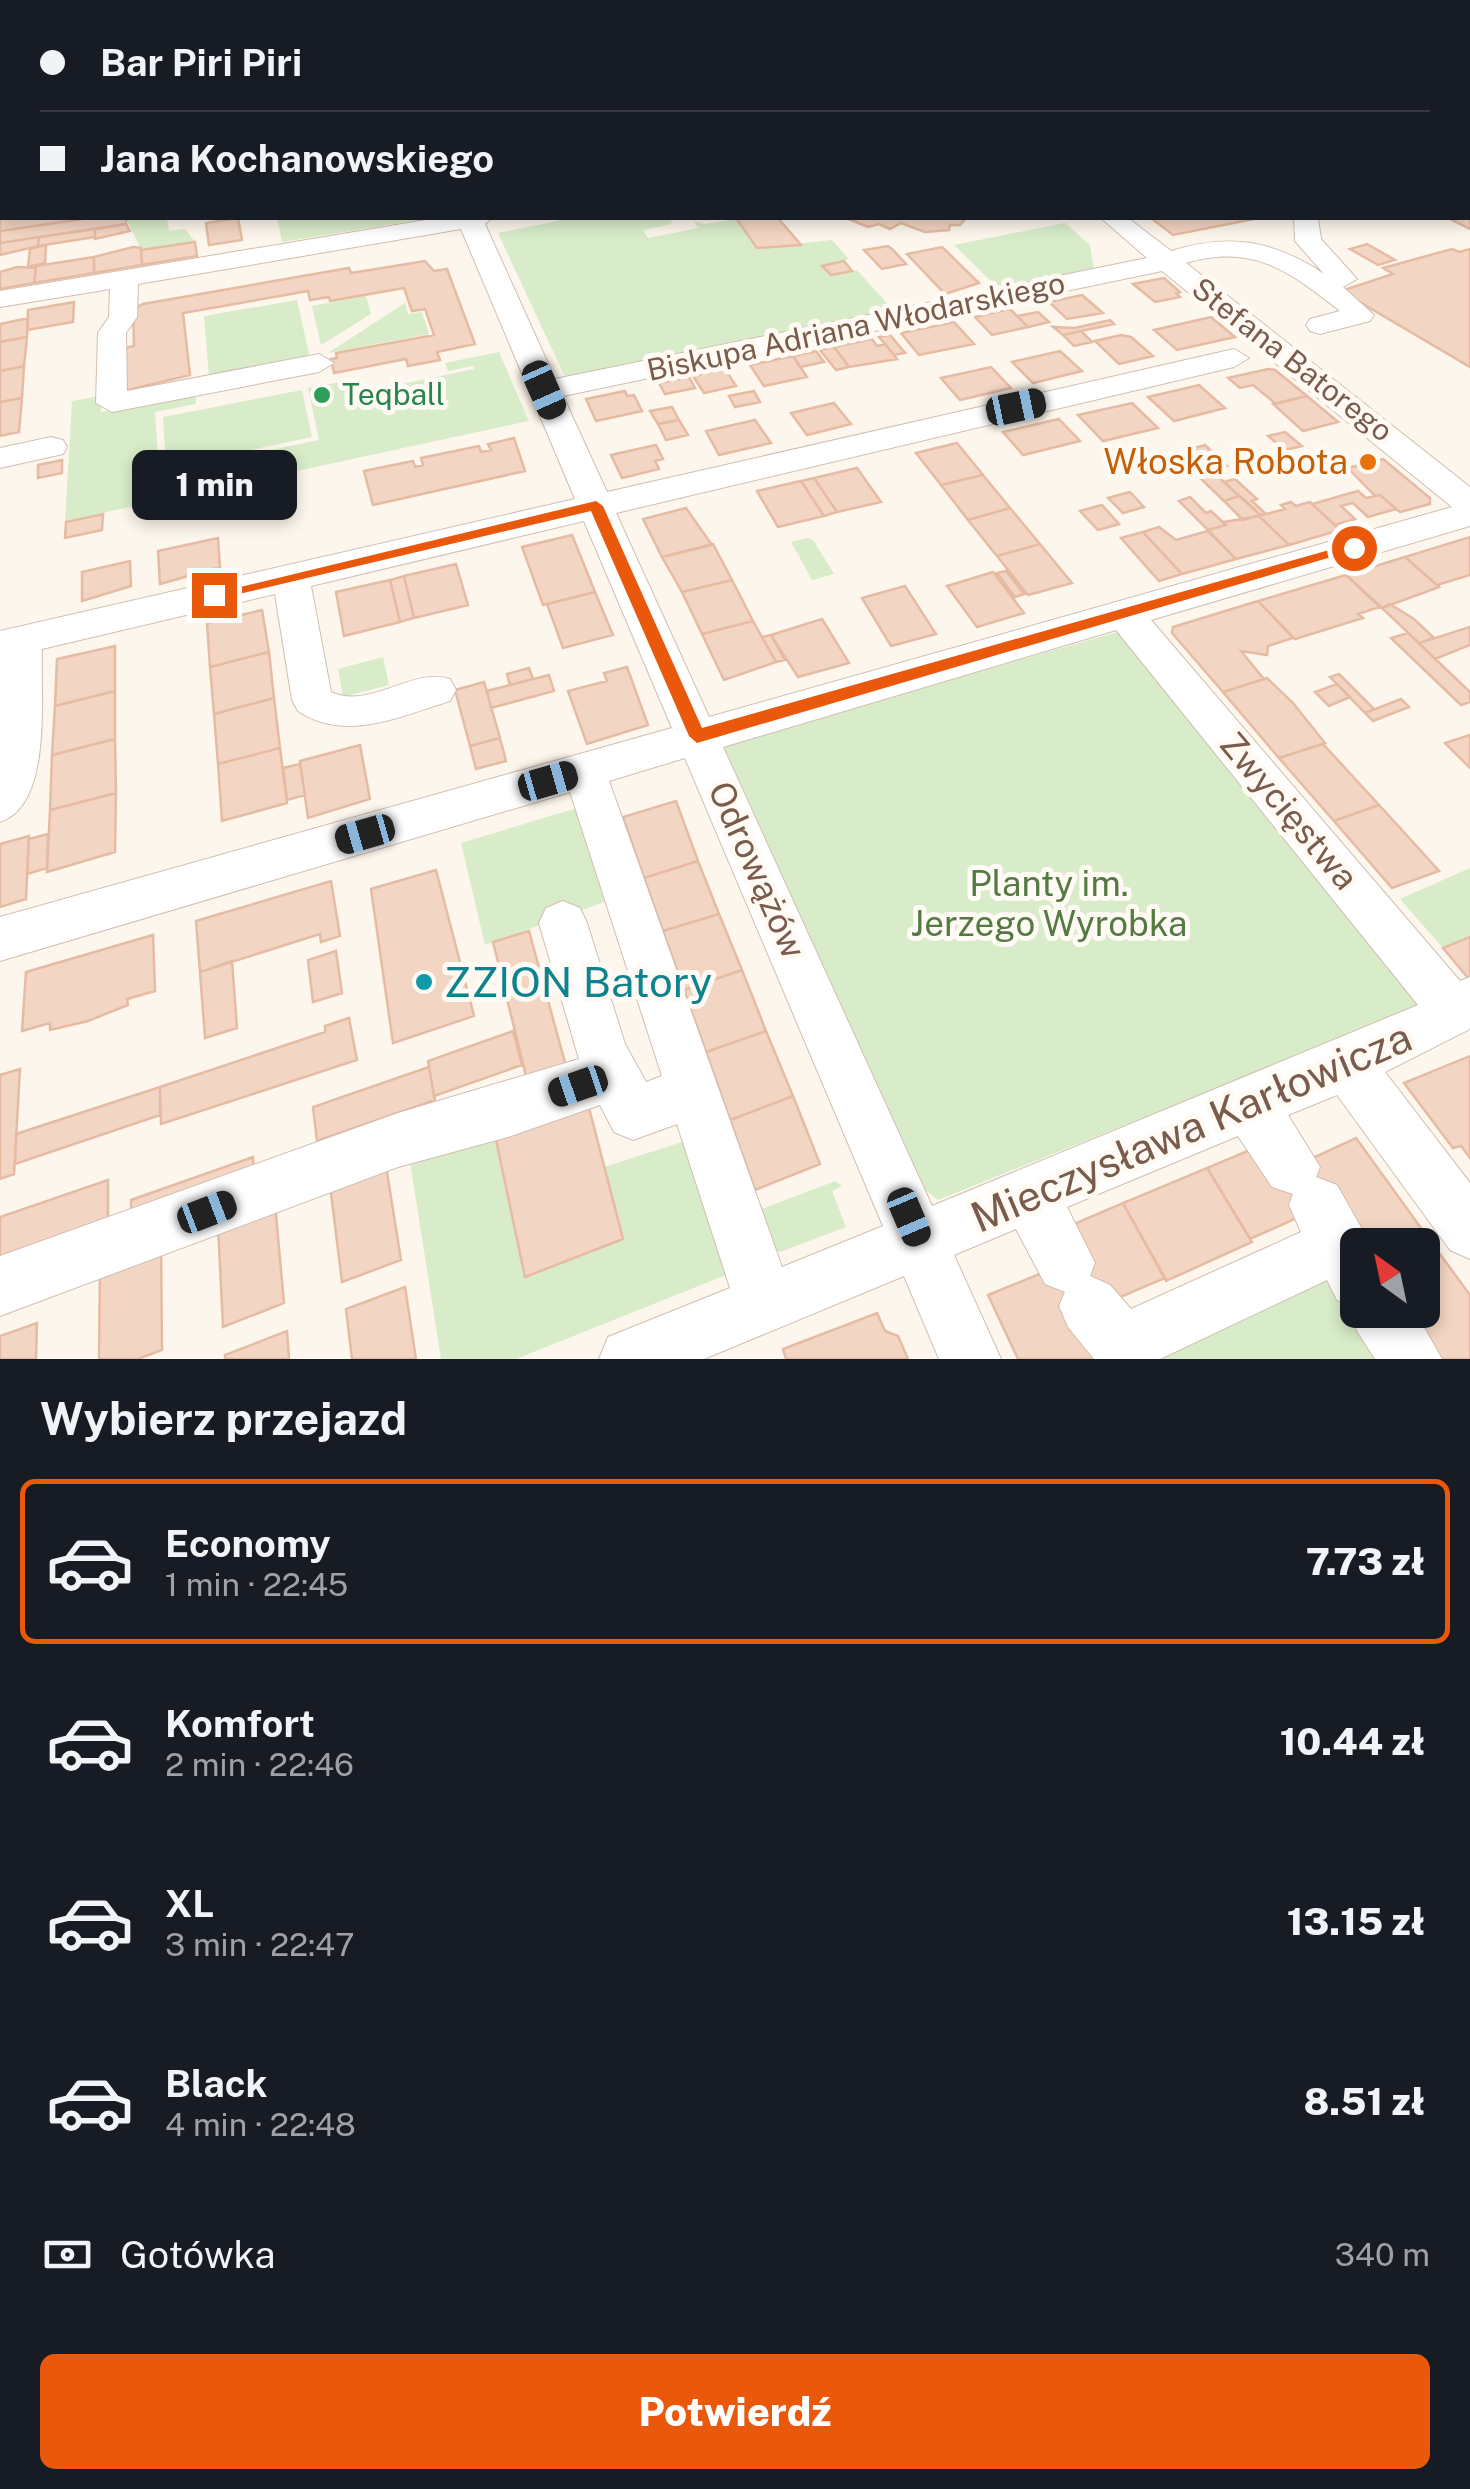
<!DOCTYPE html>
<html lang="pl">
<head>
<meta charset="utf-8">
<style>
	:root { --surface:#171b24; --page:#242831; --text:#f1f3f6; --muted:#9ea1a6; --line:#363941; --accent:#ea580c }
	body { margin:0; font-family:"Public Sans",sans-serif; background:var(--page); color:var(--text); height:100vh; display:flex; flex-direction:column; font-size:38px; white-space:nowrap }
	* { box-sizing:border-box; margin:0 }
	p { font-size:32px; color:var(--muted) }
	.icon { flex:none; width:55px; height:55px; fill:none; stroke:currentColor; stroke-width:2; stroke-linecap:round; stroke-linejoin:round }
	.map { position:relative; height:1359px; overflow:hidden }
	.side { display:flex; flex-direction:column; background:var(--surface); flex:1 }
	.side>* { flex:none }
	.guide { position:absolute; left:0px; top:0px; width:1470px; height:220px; box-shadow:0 5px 15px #0003; display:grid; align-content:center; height:220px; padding:0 40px; background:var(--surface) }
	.needle { width:65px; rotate:327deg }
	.buttons { position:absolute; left:1340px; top:1228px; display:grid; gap:20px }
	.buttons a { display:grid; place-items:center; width:100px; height:100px; border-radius:15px; background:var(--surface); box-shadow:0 5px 15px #0003; font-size:50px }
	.end { position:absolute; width:45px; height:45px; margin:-22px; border:12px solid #ea580c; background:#fff; box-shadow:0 0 0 5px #fff }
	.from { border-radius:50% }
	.bubble { position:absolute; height:70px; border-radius:15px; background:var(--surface); box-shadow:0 5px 15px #0003; font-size:32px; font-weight:800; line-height:70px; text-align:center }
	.car { position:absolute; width:30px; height:60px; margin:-30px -15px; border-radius:12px; box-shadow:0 0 8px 2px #0007; background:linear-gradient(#222 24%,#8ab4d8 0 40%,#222 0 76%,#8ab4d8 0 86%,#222 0) }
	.guide b { display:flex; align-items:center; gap:35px; height:95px; font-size:38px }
	.guide b+b { border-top:2px solid var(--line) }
	.guide i { width:25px; height:25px; background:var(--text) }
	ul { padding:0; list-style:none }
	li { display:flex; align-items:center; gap:30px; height:165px; margin:0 20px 15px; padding:0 20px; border:5px solid transparent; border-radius:15px }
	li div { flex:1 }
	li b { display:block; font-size:38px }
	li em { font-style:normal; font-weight:800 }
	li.current { border-color:var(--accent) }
	li>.icon { width:90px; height:90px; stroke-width:1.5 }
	h2 { padding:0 40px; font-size:45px; line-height:120px }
	.pay { display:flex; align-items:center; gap:25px; height:110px; padding:0 40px; font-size:38px }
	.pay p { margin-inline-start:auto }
	.button { display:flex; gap:20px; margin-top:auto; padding:20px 40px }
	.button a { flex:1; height:115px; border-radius:15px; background:var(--accent); color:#fff; font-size:40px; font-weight:800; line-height:115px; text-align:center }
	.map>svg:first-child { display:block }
	.green { fill:#d8ecc9 }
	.building { fill:#f3d5c3; stroke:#e6bba3; stroke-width:2.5 }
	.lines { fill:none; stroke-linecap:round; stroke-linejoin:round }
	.minor-casing { stroke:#d1beb0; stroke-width:2 }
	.minor { fill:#fff; fill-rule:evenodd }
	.rail-casing { stroke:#b9a8c9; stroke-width:6 }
	.rail { stroke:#fffaf3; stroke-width:4; stroke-dasharray:11; stroke-linecap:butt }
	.route { fill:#ea580c }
	.leisure-dot { fill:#2e9e5b; stroke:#fffaf3; stroke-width:4 }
	.food-dot { fill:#e8710a; stroke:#fffaf3; stroke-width:4 }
	.culture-dot { fill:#0f9aa8; stroke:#fffaf3; stroke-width:4 }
	.labels { text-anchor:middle; stroke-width:10; stroke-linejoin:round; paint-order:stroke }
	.far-street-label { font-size:30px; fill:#7a5c4d; stroke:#fffaf3 }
	.far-leisure-label { font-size:30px; fill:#27864d; stroke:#fffaf3; text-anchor:start }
	.food-label { font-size:35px; fill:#c56008; stroke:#fffaf3; text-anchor:end }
	.street-label { font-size:35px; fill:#7a5c4d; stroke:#fffaf3 }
	.park-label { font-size:35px; fill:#537a41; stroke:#fffaf3 }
	.near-culture-label { font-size:42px; fill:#0d838f; stroke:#fffaf3; text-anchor:start }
	.near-street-label { font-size:42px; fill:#7a5c4d; stroke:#fffaf3 }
</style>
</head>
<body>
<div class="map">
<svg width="1470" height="1359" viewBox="0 0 1470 1359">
	<rect width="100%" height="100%" fill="#fdf6ec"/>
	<!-- green -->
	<path class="green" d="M126 218H167L169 231 185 229 195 242 141 250Z
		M277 218H430L282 242Z
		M571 218H670L672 224 643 230 648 238 698 228 694 221 705 224 737 219 757 248 832 240 849 259 823 267 831 275 857 270 894 311 565 377 498 233Z
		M1065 223 1090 245 1094 270 991 291 992 282 954 245Z
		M366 296 371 314 321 345 312 306Z
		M297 300 309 354 296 361 209 377 204 316Z
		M405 303 408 314 422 312 429 334 328 353Z
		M499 352 529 421 65 521 72 401 100 396 101 412 195 393 196 404 155 412 159 473 319 440 308 388 345 381 350 395 474 369 473 366 448 371 445 363Z
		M302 390 312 437 166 468 163 417Z
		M807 538 813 540 834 574 812 580 791 542Z
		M1118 632 1418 989V1007L938 1200 924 1189 724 748 729 742Z
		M383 657 389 685 343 697 338 669Z
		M587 805 618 897 485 945 461 843Z
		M1470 868V937L1443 948 1400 899Z
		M495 1135 526 1277 623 1239 604 1167 682 1142 694 1146 736 1271 516 1359H441L410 1162Z
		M835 1181 842 1186 832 1191 846 1227 780 1252 773 1250 757 1211Z
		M1314 1278 1341 1288 1393 1359H1156Z"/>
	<!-- building -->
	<path class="building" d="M1271 0H1372L1378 2H1259Z
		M1468 47 1470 48V229L1448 218H1468Z
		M0 212 2 218H90L0 231Z
		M90 218H126V224L0 243V231Z
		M238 218 242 240 209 245 206 223Z
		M778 218 801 245 757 248 736 218Z
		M846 218H966L960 225H950L949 230 925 232 901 223 890 229 879 224 868 227Z
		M1151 218H1252L1254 219 1173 235Z
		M126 224 130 231 95 239V229Z
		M95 229V237L38 246 39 237Z
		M39 237 38 246 0 255V243Z
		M195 242 197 256 142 265 141 250Z
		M1367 244 1395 260 1378 265 1350 249Z
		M46 245 45 263 28 267 30 249Z
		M888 246 893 250 906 264 882 269 864 250Z
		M133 247 141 248 142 265 94 273V257Z
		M942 247 979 283 945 294 907 254Z
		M1452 249 1459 252 1470 249V367L1341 291 1393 274 1383 268Z
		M94 257V273L34 283 36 266Z
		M425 261 434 271 447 269 475 344 437 352 440 360 408 366 406 359 334 373 331 359 337 358 336 353 434 335 425 309 412 311 404 288 330 301 329 297 310 300 308 291 183 313 190 375 124 391V348L134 346 133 309 143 304 349 268 351 273Z
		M844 261 852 271 831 275 822 266Z
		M17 267 36 268 34 283 0 289V272Z
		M1164 278 1180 292 1176 293 1180 297 1155 302 1133 284Z
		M1082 295 1103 313 1067 319 1049 302Z
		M74 302 73 322 27 330 28 310Z
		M1010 309 1028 327 992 335 975 317Z
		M1038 312 1049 322 1028 327 1017 316Z
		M1211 317 1235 337 1177 350 1154 330Z
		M28 318 27 337 0 342V324Z
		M1110 320 1114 324 1063 335 1053 327 1075 328Z
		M954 322 974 344 919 355 901 333Z
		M1081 331 1092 342 1074 346 1063 335Z
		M890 335 905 353 894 355 879 337Z
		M1121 335 1131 337 1153 356 1119 364 1095 341Z
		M27 337 24 366 0 371V342Z
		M872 339 877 346 885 344 897 359 849 367 834 347Z
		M834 347 844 360 849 367 836 370 820 350Z
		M816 351 824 362 800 367 793 356Z
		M1060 351 1082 371 1033 383 1012 362Z
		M793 356 807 377 764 386 750 365Z
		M24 366 22 398 0 402V371Z
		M991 367 1011 388 960 400 941 378Z
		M725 369 736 386 704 393 693 376Z
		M1268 369 1275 370 1307 396 1276 404 1253 385 1240 388 1228 378Z
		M689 377 695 388 665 394 659 383Z
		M1199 385 1225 408 1174 421 1148 397Z
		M625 391 627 396 634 395 642 411 596 421 586 399Z
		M754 391 760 402 735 407 729 396Z
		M1307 396 1338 422 1303 431 1273 404Z
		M22 398 19 432 0 436V402Z
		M834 403 851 424 807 435 791 413Z
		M1132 403 1158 428 1103 441 1078 415Z
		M672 407 679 420 658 424 650 411Z
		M1059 419 1080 441 1023 455 1003 432Z
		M679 420 688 435 666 440 658 424Z
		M755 420 771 443 719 455 706 431Z
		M1285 432 1302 446 1285 450 1268 436Z
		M514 438 525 471 373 505 364 471 413 461 415 467 423 465 421 458 479 446 481 452 491 450 488 444Z
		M957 443 983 475 941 485 916 453Z
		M656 445 663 459 655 461 659 469 622 478 611 455Z
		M1205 445 1227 466 1213 470 1191 449Z
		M1197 455 1212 469 1187 476 1172 461Z
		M1383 459 1430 498V504L1400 512 1380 495 1375 496 1348 468Z
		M62 460V473L38 478V465Z
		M857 468 881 502 837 512 814 478Z
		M1212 471 1239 496 1224 501 1197 475Z
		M983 475 1010 508 968 520 941 485Z
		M814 478 837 512 824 516 801 481Z
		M1235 479 1257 499 1252 501 1266 514 1260 515 1224 482Z
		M801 481 824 516 778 527 757 491Z
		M1358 491 1366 498 1380 495 1396 509 1368 517 1353 503 1341 506 1355 519 1335 525 1312 504Z
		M1130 492 1144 507 1123 513 1108 498Z
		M1239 496 1247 502 1260 515 1243 520 1224 501Z
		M1190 497 1206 513 1211 511 1226 525 1208 530 1179 501Z
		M1291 502 1296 506 1310 502 1340 530 1289 545 1259 516 1285 509 1281 505Z
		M1102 505 1119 524 1098 530 1080 511Z
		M686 508 712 545 662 557 643 519Z
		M1010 508 1040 544 997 556 968 520Z
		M103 514 102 530 65 538 66 522Z
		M1259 516 1289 545 1236 559 1208 530 1226 525 1224 522Z
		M1159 527 1176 540 1208 531 1236 559 1182 574 1143 532Z
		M1143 532 1182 574 1159 581 1121 538Z
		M572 535 595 592 543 605 522 547Z
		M1470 537V575L1437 585 1405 557Z
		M218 538 220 567 160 584 158 551Z
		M713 544 732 580 682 592 662 557Z
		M1040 544 1072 583 1028 595 997 556Z
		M1405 557 1439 587 1382 608 1346 575Z
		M130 561 131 586 82 601V572Z
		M456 564 468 605 414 618 404 576Z
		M1006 571 1024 594 1015 597 997 573Z
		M993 572 1024 613 977 627 947 586Z
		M1346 575 1380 607 1358 614 1363 618 1295 639 1258 601Z
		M404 576 414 618 400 622 390 580Z
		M390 580 400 622 344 636 336 592Z
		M732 580 753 621 702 634 682 592Z
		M905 586 936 634 891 646 862 598Z
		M595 592 613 635 563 648 547 604Z
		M1258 601 1293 638 1268 646 1267 655 1241 651 1264 679 1223 692 1172 633 1173 627Z
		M1390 604 1414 619 1434 638 1419 643 1382 608Z
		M262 610 269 652 210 667 207 623Z
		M822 619 849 663 798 677 771 635Z
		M753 621 776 662 724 680 702 634Z
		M1470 627V645L1435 659 1419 643Z
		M1408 633 1470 692V702L1461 705 1391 638Z
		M771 635 785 660 776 662 762 637Z
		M115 646V691L55 706 57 659Z
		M269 652 274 698 214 714 210 667Z
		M627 667 648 725 587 744 568 691 607 681 604 673Z
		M529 668 533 679 510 685 507 674Z
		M1339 674 1374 709 1365 713 1330 677Z
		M549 675 554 691 491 708 487 691Z
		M1267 678 1293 703 1325 743 1279 758 1223 692Z
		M484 682 500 738 470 746 455 690Z
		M1337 684 1350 697 1329 706 1315 692Z
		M115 691V739L52 755 55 706Z
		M274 698 280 748 218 764 214 714Z
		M1401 699 1409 707 1373 721 1365 713Z
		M1470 735V768L1445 743Z
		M500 738 506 761 476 769 470 746Z
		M115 739 116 793 50 810 52 755Z
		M1323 744 1379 805 1334 821 1279 758Z
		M360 745 370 799 308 818 300 761Z
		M280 748 287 803 222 821 218 764Z
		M300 764 305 795 287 800 283 768Z
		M116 793 115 852 47 872 50 810Z
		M676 801 698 861 644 878 623 817Z
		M1379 805 1402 830 1439 871 1392 888 1334 821Z
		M48 834 47 868 27 874 29 839Z
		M29 836 26 899 0 907V844Z
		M698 861 719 914 663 931 644 878Z
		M436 870 474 1016 393 1043 371 889Z
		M331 881 340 936 321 942 320 934 200 972 196 921Z
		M719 914 742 970 684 990 663 931Z
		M529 931 567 1070 528 1084 493 942Z
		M153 935 155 991 127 999 128 1005 88 1021 50 1030V1023L22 1031 26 972Z
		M1470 937V977L1468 978 1443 948Z
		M336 951 342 993 313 1002 308 960Z
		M232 961 237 1028 205 1038 200 972Z
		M742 970 766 1031 706 1052 684 990Z
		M349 1018 357 1060 161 1124 160 1087 325 1032V1026Z
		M513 1031 522 1065 434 1096 428 1061Z
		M766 1031 793 1096 730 1120 706 1052Z
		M1470 1056V1158L1461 1146 1453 1148 1404 1083Z
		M429 1067 435 1100 317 1141 313 1107Z
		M20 1069 14 1174 0 1179V1075Z
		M160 1087V1115L15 1164 16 1134Z
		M793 1096 820 1164 755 1190 730 1120Z
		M588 1104 623 1239 525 1277 495 1135Z
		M1356 1138 1426 1235 1405 1245H1358L1282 1172Z
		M1264 1144 1308 1213 1250 1239 1207 1168Z
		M253 1157 254 1178 131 1223V1200Z
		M386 1166 401 1260 342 1282 330 1185Z
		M1207 1168 1252 1242 1166 1281 1123 1203Z
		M108 1180V1219L0 1256V1217Z
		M1123 1203 1165 1278 1102 1305 1062 1229Z
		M275 1204 284 1303 223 1327 218 1225Z
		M1426 1235 1470 1295V1359H1436L1403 1310H1422V1245H1405Z
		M161 1245 162 1350 138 1359H99L100 1267Z
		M1054 1268 1101 1359H1018L988 1295Z
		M405 1287 416 1359H352L346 1309Z
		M877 1313 885 1331 898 1336 908 1359H786L783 1349Z
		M37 1323 36 1359H0V1336Z
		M287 1331 289 1359H225V1355Z"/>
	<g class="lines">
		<!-- minor casing -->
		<g class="minor-casing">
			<path id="minor" d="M538 0H561L562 2H540Z
				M1004 0H1026L1027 2H1006Z
				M1468 13H1470V25H1468Z
				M0 127H2V141H0Z
				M438 218H492L485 224 555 379 1147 258 1101 218H1128L1171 251C1230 233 1273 240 1324 274L1295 241 1294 218H1318L1321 239 1357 279 1343 287 1374 315 1370 321 1320 334 1310 331 1306 325 1310 319 1340 311C1289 271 1253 243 1186 263L1470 487V526L1151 620 1460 981 1470 977V1029L1385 1072 1470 1183V1259L1450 1250 1337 1095 1288 1115 1320 1167 1316 1177 1337 1185 1371 1245H1358V1310H1414L1442 1359H1375L1357 1331 1350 1305 1337 1300 1327 1280 1160 1359H1094L1068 1327 1059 1306 1065 1292 1045 1284 1016 1229 954 1255 1001 1359H939L904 1276 704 1359H599L608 1337 730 1288 677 1124 633 1140 614 1132 600 1105 508 1137 398 1167 0 1316V1256L398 1113 579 1059 539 923 546 908 563 901 580 908 587 923 625 1044 646 1082 662 1076 570 792 0 961V917L672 728 584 521 311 586 331 692C370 710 412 667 450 679L456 690 450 701C401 716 345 743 298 711L292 700 275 594 42 649C40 697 53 804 0 822V631L575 499 461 229 138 284 137 317 126 333 127 391 319 354 334 363 319 372 112 412 96 403 98 333 109 317 110 289 0 307V291ZM1162 271 1452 507 709 717 616 513 1234 367 1249 358 1234 349 607 492 563 396ZM1116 630 1418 1005 932 1206 723 747ZM685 758 883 1226 782 1267 609 781ZM1238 1136 1272 1187 1293 1194 1289 1205 1301 1232 1131 1309 1110 1285 1090 1276 1095 1263 1067 1207Z
				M51 437 63 440 67 447 63 454 0 468V448Z"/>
		</g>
		<!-- minor -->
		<use href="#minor" class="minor"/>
		<!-- rail casing -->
		<g class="rail-casing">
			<path id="rail" d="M1389 0 1394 2"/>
		</g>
		<!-- rail -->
		<use href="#rail" class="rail"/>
	</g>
	<!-- route -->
	<path class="route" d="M596 501 603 506 702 728 1354 543 1362 548 697 743 689 736 591 511 214 600 207 595Z"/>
	<!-- markers -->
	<circle class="leisure-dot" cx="322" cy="395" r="10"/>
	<circle class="food-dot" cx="1368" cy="462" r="10"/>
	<circle class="culture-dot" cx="424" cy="982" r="10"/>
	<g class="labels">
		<!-- far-street labels -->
		<g class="far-street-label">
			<text transform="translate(856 327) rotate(-12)" y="10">Biskupa Adriana Włodarskiego</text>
			<text transform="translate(1292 360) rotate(38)" y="10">Stefana Batorego</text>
		</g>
		<!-- far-leisure labels -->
		<g class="far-leisure-label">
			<text x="342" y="405">Teqball</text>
		</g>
		<!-- food labels -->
		<g class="food-label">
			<text x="1348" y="474">Włoska Robota</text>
		</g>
		<!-- street labels -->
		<g class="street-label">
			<text transform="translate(1289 811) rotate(50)" y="12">Zwycięstwa</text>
			<text transform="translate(757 870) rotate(66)" y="12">Odrowążów</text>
		</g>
		<!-- park labels -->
		<g class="park-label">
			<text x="1049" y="896">Planty im.<tspan x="1049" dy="40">Jerzego Wyrobka</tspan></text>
		</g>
		<!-- near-culture labels -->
		<g class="near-culture-label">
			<text x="444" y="997">ZZION Batory</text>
		</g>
		<!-- near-street labels -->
		<g class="near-street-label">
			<text transform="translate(1191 1127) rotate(-23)" y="15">Mieczysława Karłowicza</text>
		</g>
	</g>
</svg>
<div class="buttons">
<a><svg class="needle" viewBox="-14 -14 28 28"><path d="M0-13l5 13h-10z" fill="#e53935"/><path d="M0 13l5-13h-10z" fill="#9ea1a6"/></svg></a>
</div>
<i class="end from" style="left:1354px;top:548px"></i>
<i class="end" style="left:214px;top:595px"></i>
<div class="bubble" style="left:132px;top:450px;width:165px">1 min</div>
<i class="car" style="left:544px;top:390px;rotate:156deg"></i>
<i class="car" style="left:1016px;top:407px;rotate:78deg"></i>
<i class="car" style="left:548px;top:781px;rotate:74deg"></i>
<i class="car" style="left:365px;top:834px;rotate:254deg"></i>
<i class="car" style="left:578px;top:1086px;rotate:251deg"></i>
<i class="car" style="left:207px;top:1212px;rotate:69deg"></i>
<i class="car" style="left:909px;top:1217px;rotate:157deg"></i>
<div class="guide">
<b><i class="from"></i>Bar Piri Piri</b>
<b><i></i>Jana Kochanowskiego</b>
</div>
</div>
<section class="side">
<h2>Wybierz przejazd</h2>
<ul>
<li class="current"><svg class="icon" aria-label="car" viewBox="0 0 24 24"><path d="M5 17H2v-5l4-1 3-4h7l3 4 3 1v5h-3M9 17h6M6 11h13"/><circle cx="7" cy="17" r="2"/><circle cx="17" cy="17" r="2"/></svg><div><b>Economy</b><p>1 min · 22:45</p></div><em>7.73 zł</em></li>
<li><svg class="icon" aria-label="car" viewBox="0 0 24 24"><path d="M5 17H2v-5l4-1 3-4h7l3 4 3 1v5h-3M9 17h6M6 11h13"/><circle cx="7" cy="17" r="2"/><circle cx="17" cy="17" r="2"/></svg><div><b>Komfort</b><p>2 min · 22:46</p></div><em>10.44 zł</em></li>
<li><svg class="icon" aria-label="car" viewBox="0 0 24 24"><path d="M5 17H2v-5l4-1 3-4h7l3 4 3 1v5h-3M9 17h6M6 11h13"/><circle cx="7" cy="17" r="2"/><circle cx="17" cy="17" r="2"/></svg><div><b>XL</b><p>3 min · 22:47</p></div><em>13.15 zł</em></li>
<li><svg class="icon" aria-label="car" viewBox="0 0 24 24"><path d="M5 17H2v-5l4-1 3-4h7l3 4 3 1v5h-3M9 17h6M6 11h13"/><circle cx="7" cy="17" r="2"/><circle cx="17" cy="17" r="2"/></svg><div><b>Black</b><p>4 min · 22:48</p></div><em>8.51 zł</em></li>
</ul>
<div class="pay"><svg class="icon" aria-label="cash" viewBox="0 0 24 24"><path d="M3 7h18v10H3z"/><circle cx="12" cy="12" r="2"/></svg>Gotówka<p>340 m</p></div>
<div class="button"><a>Potwierdź</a></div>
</section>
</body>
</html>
